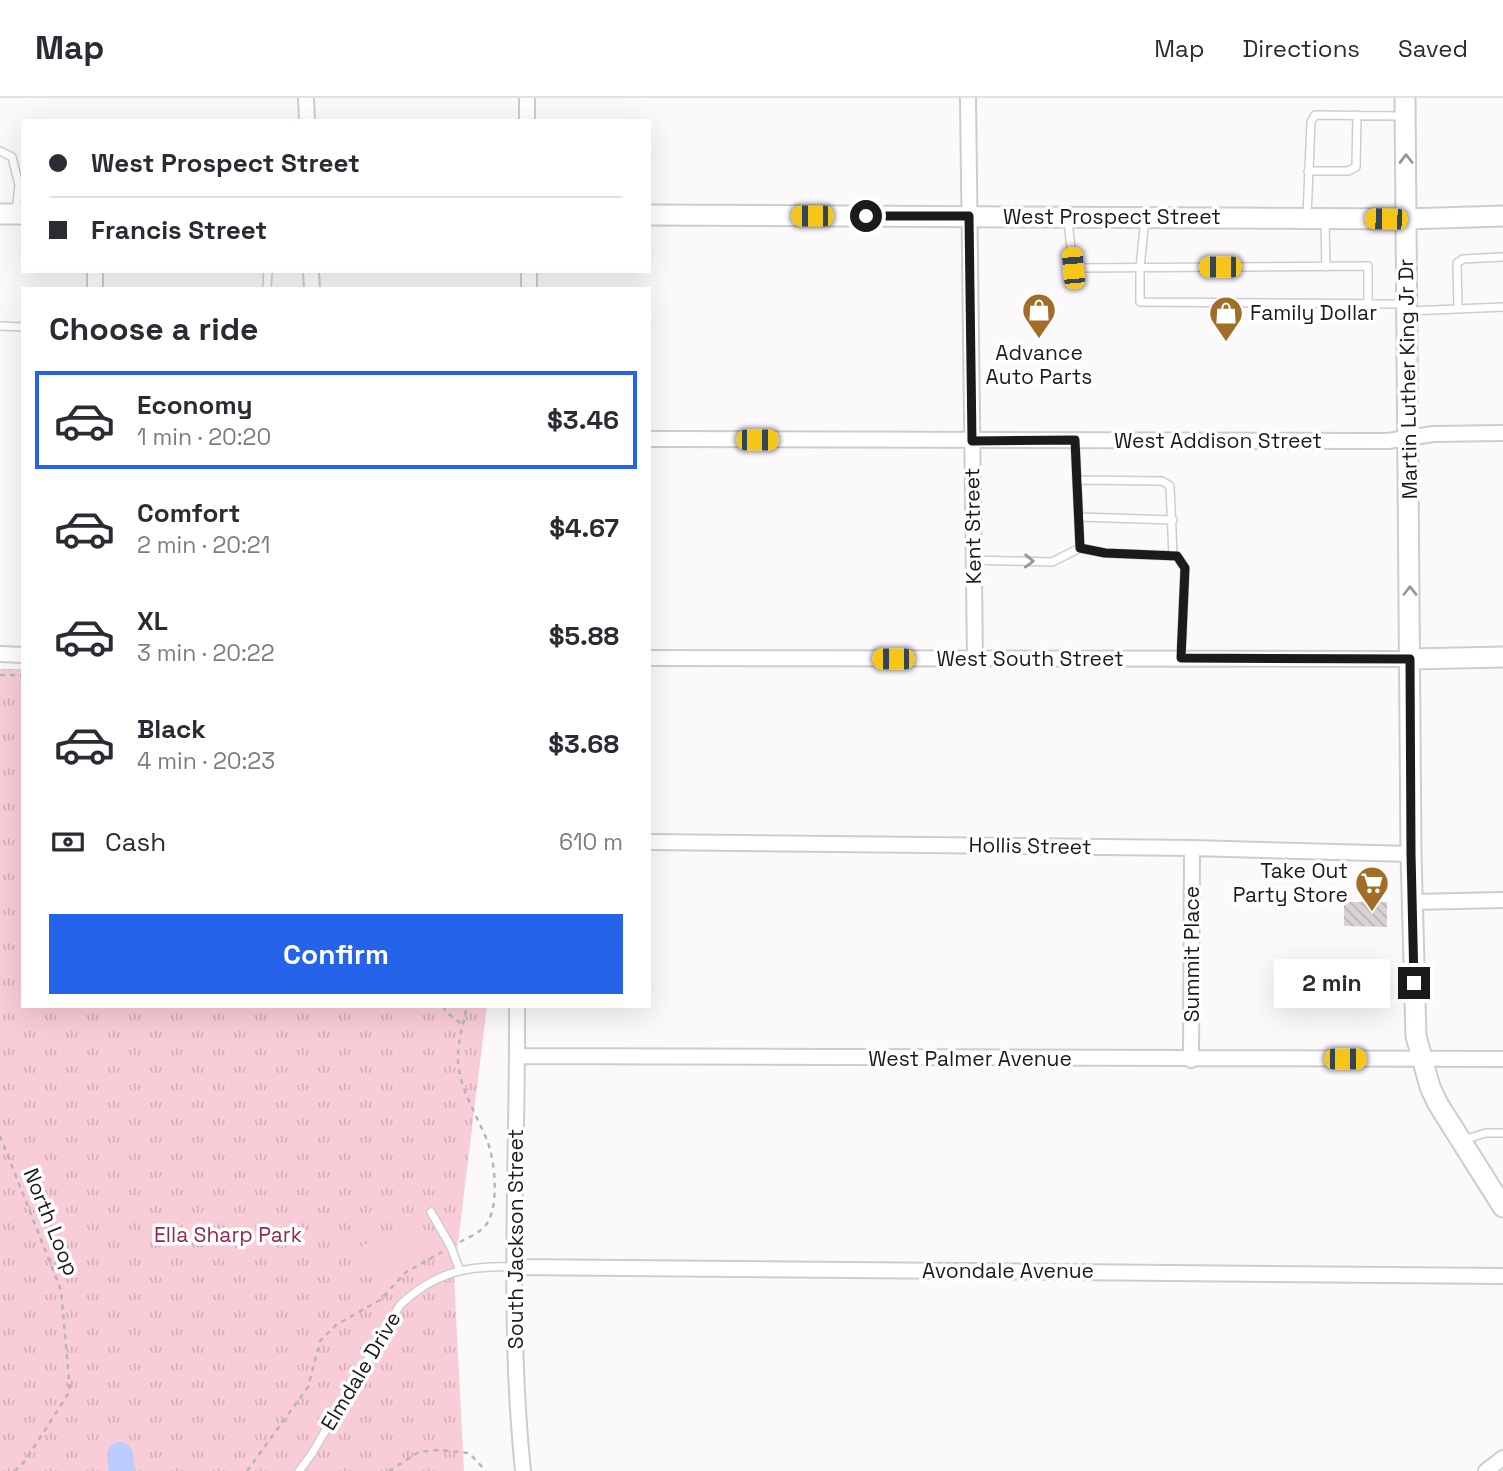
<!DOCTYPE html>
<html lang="en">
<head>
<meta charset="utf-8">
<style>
	:root { --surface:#fff; --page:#f7f7f7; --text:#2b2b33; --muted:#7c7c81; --line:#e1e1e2; --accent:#2563eb }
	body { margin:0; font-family:"Space Grotesk",sans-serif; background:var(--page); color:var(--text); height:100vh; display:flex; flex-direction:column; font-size:26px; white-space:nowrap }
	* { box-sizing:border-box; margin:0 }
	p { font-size:23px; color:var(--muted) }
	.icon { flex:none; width:38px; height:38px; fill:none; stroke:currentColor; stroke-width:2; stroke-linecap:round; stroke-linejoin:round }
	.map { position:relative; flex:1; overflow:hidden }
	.sheet { position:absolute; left:21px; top:189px; width:630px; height:721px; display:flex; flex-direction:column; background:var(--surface); border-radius:0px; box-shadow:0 7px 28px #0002 }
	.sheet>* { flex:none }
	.banner { position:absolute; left:21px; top:21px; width:630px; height:154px; border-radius:0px; box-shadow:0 7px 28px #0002; display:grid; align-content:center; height:154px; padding:0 28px; background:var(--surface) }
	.end { position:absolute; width:32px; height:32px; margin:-16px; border:9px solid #1c1b1c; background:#fff; box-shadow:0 0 0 4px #fff }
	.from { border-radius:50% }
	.bubble { position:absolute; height:49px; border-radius:0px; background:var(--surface); box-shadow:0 7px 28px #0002; font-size:23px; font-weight:600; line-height:49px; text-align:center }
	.car { position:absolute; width:21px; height:42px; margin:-21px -10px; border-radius:9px; box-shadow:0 0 5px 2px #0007; background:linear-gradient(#f5c518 24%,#345 0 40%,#f5c518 0 76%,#345 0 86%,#f5c518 0) }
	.banner b { display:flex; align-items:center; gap:24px; height:66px; font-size:26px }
	.banner b+b { border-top:2px solid var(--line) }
	.banner i { width:18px; height:18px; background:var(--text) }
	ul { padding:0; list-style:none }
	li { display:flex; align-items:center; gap:21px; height:98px; margin:0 14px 10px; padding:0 14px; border:4px solid transparent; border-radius:0px }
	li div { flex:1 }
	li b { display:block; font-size:26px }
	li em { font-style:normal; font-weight:600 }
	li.current { border-color:var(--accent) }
	li>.icon { width:63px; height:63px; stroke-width:1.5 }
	h2 { padding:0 28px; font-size:32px; line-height:84px }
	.pay { display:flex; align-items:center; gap:18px; height:77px; padding:0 28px; font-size:26px }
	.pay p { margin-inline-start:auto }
	.button { display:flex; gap:14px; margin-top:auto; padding:14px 28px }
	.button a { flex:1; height:80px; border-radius:0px; background:var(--accent); color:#fff; font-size:28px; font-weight:600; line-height:80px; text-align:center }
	header { display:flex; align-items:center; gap:42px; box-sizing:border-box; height:98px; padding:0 35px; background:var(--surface); border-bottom:2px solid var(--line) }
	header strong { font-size:33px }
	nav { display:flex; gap:38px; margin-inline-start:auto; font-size:24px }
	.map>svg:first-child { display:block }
	.park { fill:url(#park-tufts) }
	.pitch { fill:#f9cdd8 }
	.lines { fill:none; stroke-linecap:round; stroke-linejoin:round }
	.river { stroke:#bcccfd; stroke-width:26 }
	.building { fill:url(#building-back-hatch) }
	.lane-casing { stroke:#cfccd0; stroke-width:10 }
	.street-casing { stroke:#cfccd0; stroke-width:18 }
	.secondary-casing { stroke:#cfccd0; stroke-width:23 }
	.path { stroke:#b8b5b8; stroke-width:2.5; stroke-dasharray:5 5; stroke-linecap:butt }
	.lane { stroke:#fff; stroke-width:7 }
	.street { stroke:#fff; stroke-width:14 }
	.secondary { stroke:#fff; stroke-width:19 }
	.oneway { stroke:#999899 }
	.route { stroke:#1c1b1c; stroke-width:9 }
	.labels { text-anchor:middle; stroke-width:7; stroke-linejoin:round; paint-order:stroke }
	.street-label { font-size:21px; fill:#1c1b1c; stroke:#fff }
	.poi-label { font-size:21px; fill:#1c1b1c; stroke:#fff; text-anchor:start }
	.park-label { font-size:21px; fill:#942751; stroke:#fff }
</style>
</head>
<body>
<header>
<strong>Map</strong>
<nav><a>Map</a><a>Directions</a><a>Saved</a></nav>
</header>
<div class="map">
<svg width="1503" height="1373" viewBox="0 0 1503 1373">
	<defs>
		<pattern id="park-tufts" width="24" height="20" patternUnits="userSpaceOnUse" patternTransform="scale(1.75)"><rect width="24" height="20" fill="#f9cdd8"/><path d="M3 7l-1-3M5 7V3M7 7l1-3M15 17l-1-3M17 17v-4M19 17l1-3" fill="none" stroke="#d5afb9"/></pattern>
		<pattern id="building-back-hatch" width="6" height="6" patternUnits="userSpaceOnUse" patternTransform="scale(1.75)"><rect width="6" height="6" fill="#d8d4d6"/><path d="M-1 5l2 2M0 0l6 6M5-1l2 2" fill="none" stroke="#b9b5b7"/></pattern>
	</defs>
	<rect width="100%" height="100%" fill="#fcf9fd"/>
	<!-- park -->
	<path class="park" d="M0 571H23V908H487L454 1177 464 1373H0Z"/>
	<!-- pitch -->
	<path class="pitch" d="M411 1121 431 1154 375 1184 357 1151Z"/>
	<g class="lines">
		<!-- river -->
		<path class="river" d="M120 1357 122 1373"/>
	</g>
	<!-- building -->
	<path class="building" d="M1344 804H1387V829L1344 828Z"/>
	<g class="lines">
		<!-- lane casing -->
		<g class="lane-casing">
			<path id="lane" d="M0 53 12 59 19 87 16 114
				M1308 73H1348L1356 69 1357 17
				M1307 119 1311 24 1315 17 1402 18
				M1145 120 1140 170V204L1404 206
				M1068 122 1073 170 1368 168V206
				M1325 124 1326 169
				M267 191 268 173
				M1458 211 1457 165 1463 161 1503 159
				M1409 213 1503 209
				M0 228 23 229
				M1075 342 1080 450
				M1077 382 1162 383 1170 388 1173 458
				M1079 419 1173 422
				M974 462 1052 464 1080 450 1105 455 1177 458 1185 470 1181 560
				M1463 1042 1486 1035H1503
				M431 1114 451 1149 460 1173
				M299 1373 311 1357 400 1207C434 1175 466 1167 512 1169"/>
		</g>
		<!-- street casing -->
		<g class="street-casing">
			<path id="street" d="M306 0 307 23
				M527 0V23
				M968 0 975 561
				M95 173V191
				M311 173 312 191
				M529 173V191
				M649 341 1388 343 1433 336 1503 335
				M0 556 23 557
				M649 560 1410 561
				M649 744 1192 750 1411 756
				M1412 804 1503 802
				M517 908C518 1063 507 1218 523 1373
				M518 958 1503 961
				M1191 962 1192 750
				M513 1169 1503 1178
				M1486 1373 1503 1360"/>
		</g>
		<!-- secondary casing -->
		<g class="secondary-casing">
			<path id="secondary" d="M1405 0 1411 756 1416 938 1430 989 1438 1006 1503 1109
				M0 116H23
				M649 117 1407 121 1503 118
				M1410 561 1503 559"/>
		</g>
		<!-- path -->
		<path class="path" d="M0 577H23
			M443 908 446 914 463 927
			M0 1038 61 1192 70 1293 25 1363 15 1373
			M460 1144C467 1140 477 1136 483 1130 501 1114 495 1062 487 1042 477 1018 464 998 459 972 455 951 463 929 467 908
			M247 1373 308 1289 320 1243 336 1227 380 1202 406 1174 442 1154
			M389 1373 419 1354 439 1352 469 1355 486 1373"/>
		<!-- lane -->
		<use href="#lane" class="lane"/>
		<!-- street -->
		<use href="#street" class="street"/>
		<!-- secondary -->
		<use href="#secondary" class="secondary"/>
	</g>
	<!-- one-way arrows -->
	<defs><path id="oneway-chevron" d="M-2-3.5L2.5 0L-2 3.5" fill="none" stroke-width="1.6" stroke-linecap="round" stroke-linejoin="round" transform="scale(1.75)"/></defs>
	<g class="oneway">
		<use href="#oneway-chevron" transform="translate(1406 61) rotate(-91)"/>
		<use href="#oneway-chevron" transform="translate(1029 463) rotate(1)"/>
		<use href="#oneway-chevron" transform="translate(1410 493) rotate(-90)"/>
	</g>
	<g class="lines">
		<!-- route -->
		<path class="route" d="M866 118H969L972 343 1075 342 1080 450 1105 455 1177 458 1185 470 1181 560 1410 561 1411 756 1414 885"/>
	</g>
	<!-- icons -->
	<defs>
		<g id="shop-pin" transform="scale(1.75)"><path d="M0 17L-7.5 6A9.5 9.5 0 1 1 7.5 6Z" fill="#a26d26" stroke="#fff"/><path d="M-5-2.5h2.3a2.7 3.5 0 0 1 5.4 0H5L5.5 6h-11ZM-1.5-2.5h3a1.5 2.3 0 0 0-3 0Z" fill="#fff"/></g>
		<g id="supermarket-pin" transform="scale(1.75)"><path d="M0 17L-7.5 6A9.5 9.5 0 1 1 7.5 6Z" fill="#a26d26" stroke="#fff"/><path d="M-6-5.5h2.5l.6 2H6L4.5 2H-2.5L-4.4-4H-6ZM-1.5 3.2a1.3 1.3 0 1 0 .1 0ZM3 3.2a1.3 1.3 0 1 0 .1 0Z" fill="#fff"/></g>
	</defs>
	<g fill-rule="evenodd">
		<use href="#shop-pin" x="1039" y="212"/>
		<use href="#shop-pin" x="1226" y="215"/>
		<use href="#supermarket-pin" x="1372" y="785"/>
	</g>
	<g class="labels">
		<!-- street labels -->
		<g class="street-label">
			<text x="1112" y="126">West Prospect Street</text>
			<text transform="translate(1408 281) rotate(-91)" y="7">Martin Luther King Jr Dr</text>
			<text x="1218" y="350">West Addison Street</text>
			<text transform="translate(973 428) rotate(-91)" y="7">Kent Street</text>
			<text x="1030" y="568">West South Street</text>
			<text transform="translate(1030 748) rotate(1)" y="7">Hollis Street</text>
			<text transform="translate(1192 856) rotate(-90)" y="7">Summit Place</text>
			<text x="970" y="968">West Palmer Avenue</text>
			<text transform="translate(51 1124) rotate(68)" y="7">North Loop</text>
			<text transform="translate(516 1141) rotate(-90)" y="7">South Jackson Street</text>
			<text x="1008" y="1180">Avondale Avenue</text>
			<text transform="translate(361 1273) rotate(-59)" y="7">Elmdale Drive</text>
		</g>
		<!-- poi labels -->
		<g class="poi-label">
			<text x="1250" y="222">Family Dollar</text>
			<text x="1039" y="262" text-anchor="middle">Advance<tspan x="1039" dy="24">Auto Parts</tspan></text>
			<text x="1348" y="780" text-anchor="end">Take Out<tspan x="1348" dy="24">Party Store</tspan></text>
		</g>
		<!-- park labels -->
		<g class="park-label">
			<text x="228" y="1144">Ella Sharp Park</text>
		</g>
	</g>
</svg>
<i class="end from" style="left:866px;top:118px"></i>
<i class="end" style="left:1414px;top:885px"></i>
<div class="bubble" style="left:1274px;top:861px;width:116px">2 min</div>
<i class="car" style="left:812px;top:118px;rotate:270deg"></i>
<i class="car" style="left:1386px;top:121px;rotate:271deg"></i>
<i class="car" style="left:1220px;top:169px;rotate:270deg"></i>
<i class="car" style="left:1073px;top:170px;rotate:355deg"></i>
<i class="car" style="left:757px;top:342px;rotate:90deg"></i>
<i class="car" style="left:893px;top:561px;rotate:270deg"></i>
<i class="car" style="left:1345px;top:961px;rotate:90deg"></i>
<div class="banner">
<b><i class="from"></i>West Prospect Street</b>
<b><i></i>Francis Street</b>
</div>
<section class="sheet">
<h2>Choose a ride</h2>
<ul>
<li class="current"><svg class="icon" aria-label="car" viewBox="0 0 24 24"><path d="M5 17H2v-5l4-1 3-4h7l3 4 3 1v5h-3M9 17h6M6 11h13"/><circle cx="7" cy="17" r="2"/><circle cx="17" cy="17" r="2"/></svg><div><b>Economy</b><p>1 min · 20:20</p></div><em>$3.46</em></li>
<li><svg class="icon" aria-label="car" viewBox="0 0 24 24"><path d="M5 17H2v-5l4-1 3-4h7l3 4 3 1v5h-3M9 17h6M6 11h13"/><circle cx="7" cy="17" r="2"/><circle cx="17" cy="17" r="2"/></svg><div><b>Comfort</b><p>2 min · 20:21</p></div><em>$4.67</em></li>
<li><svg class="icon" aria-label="car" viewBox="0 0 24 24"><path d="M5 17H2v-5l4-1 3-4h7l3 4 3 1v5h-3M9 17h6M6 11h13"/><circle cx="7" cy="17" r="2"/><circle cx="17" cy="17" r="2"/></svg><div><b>XL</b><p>3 min · 20:22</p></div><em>$5.88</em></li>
<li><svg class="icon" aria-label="car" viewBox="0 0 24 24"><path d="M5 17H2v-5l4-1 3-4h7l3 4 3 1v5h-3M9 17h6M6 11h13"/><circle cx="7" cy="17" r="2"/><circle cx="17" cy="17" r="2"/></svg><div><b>Black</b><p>4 min · 20:23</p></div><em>$3.68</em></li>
</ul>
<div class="pay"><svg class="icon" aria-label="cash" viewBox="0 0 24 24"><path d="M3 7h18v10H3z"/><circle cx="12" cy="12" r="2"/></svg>Cash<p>610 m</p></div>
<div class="button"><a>Confirm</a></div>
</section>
</div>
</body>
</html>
